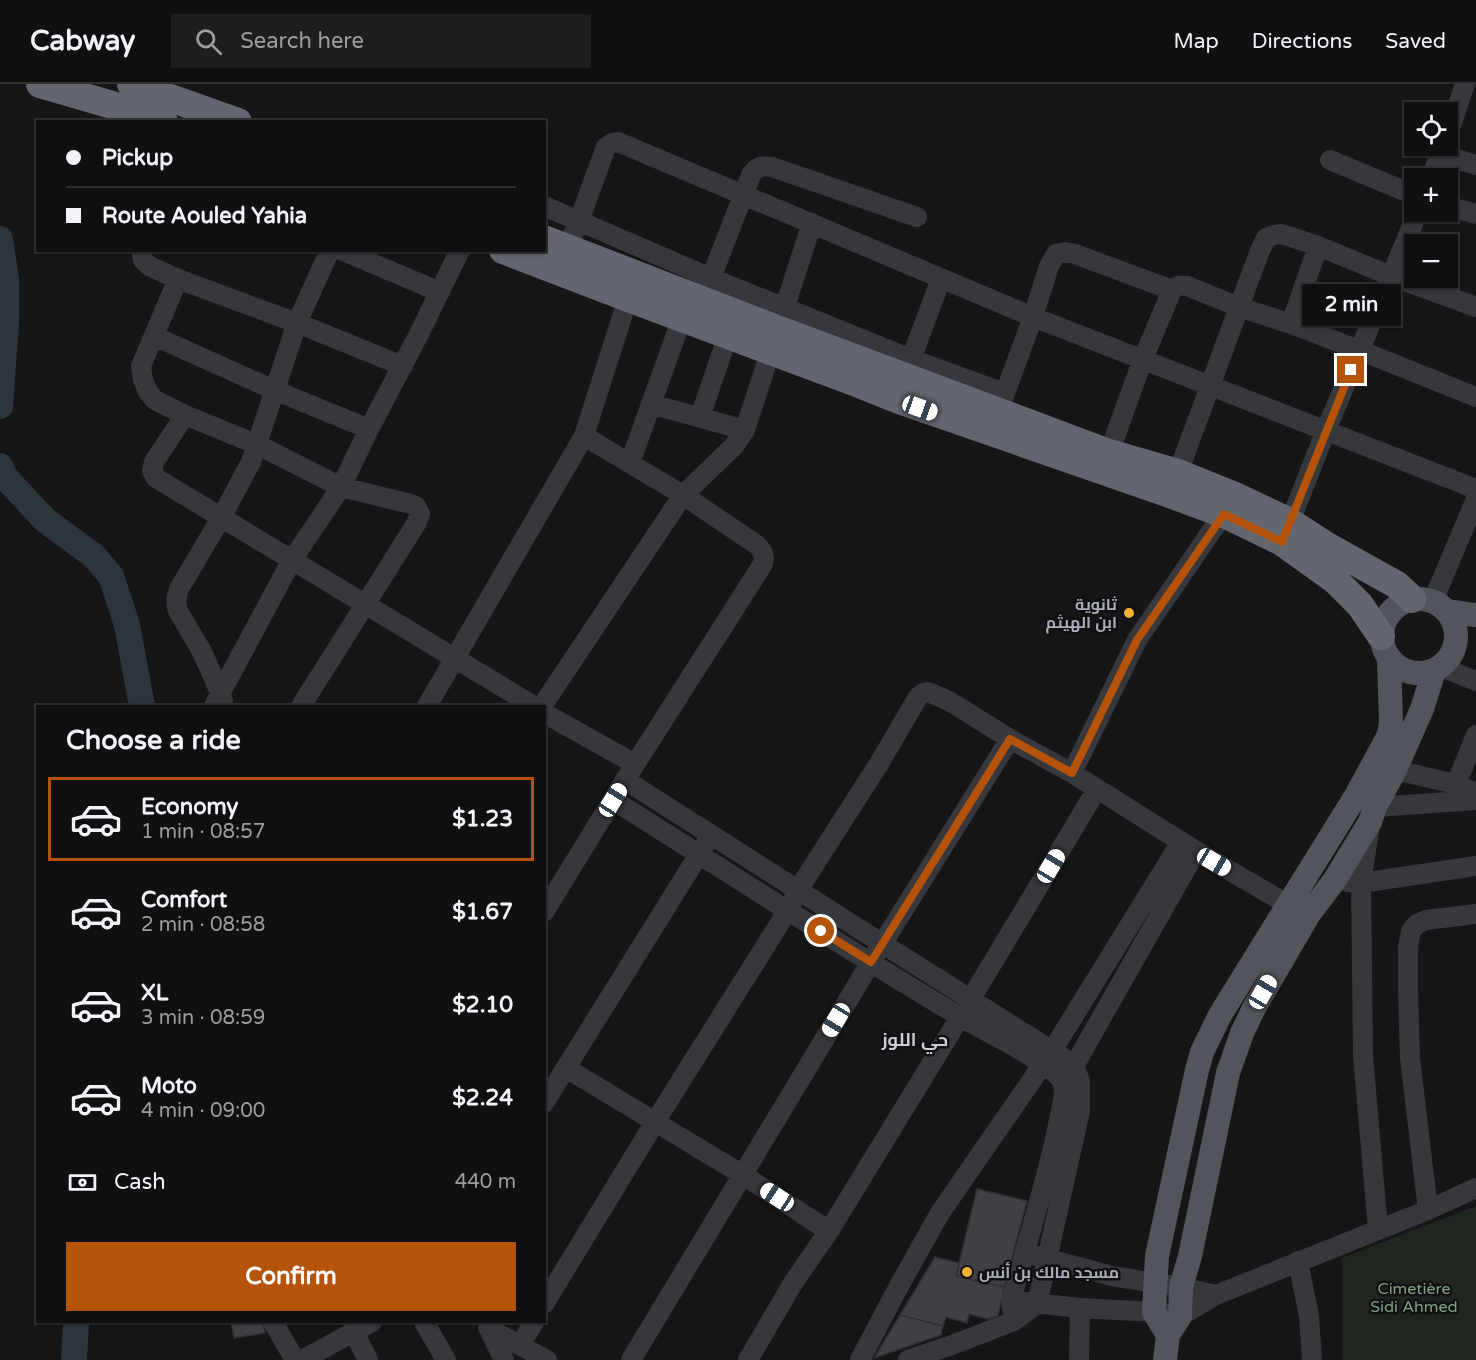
<!DOCTYPE html>
<html lang="en">
<head>
<meta charset="utf-8">
<style>
	:root { --surface:#101012; --page:#1e1e20; --text:#f1f3f6; --muted:#9c9d9f; --line:#303032; --accent:#b45309 }
	body { margin:0; font-family:"Varela Round",Cairo,sans-serif; background:var(--page); color:var(--text); height:100vh; display:flex; flex-direction:column; font-size:22px; white-space:nowrap }
	* { box-sizing:border-box; margin:0 }
	p { font-size:20px; color:var(--muted) }
	.icon { flex:none; width:33px; height:33px; fill:none; stroke:currentColor; stroke-width:2; stroke-linecap:round; stroke-linejoin:round }
	.map { position:relative; flex:1; overflow:hidden }
	.sheet { position:absolute; left:36px; top:621px; width:510px; height:618px; display:flex; flex-direction:column; background:var(--surface); border-radius:0px; box-shadow:0 2px 4px #0004,0 0 0 2px var(--line) }
	.sheet>* { flex:none }
	.guide { position:absolute; left:36px; top:36px; width:510px; height:132px; border-radius:0px; box-shadow:0 2px 4px #0004,0 0 0 2px var(--line); display:grid; align-content:center; height:132px; padding:0 30px; background:var(--surface) }
	.tools { position:absolute; left:1404px; top:18px; display:grid; gap:12px }
	.tools a { display:grid; place-items:center; width:54px; height:54px; border-radius:0px; background:var(--surface); box-shadow:0 2px 4px #0004,0 0 0 2px var(--line); font-size:30px }
	.end { position:absolute; width:27px; height:27px; margin:-14px; border:8px solid #b45309; background:#fff; box-shadow:0 0 0 3px #fff }
	.from { border-radius:50% }
	.bubble { position:absolute; height:42px; border-radius:0px; background:var(--surface); box-shadow:0 2px 4px #0004,0 0 0 2px var(--line); font-size:20px; font-weight:700; line-height:42px; text-align:center }
	.car { position:absolute; width:18px; height:36px; margin:-18px -9px; border-radius:8px; box-shadow:0 0 4px 2px #0007; background:linear-gradient(#fff 24%,#345 0 40%,#fff 0 76%,#345 0 86%,#fff 0) }
	.guide b { display:flex; align-items:center; gap:21px; height:57px; font-size:22px }
	.guide b+b { border-top:2px solid var(--line) }
	.guide i { width:15px; height:15px; background:var(--text) }
	ul { padding:0; list-style:none }
	li { display:flex; align-items:center; gap:18px; height:84px; margin:0 12px 9px; padding:0 18px; border:3px solid transparent; border-radius:0px }
	li div { flex:1 }
	li b { display:block; font-size:22px }
	li em { font-style:normal; font-weight:700 }
	li.active { border-color:var(--accent) }
	li>.icon { width:54px; height:54px; stroke-width:1.5 }
	h2 { padding:0 30px; font-size:27px; line-height:72px }
	.pay { display:flex; align-items:center; gap:15px; height:66px; padding:0 30px; font-size:22px }
	.pay p { margin-inline-start:auto }
	.primary-button { display:flex; gap:12px; margin-top:auto; padding:12px 30px }
	.primary-button a { flex:1; height:69px; border-radius:0px; background:var(--accent); color:#fff; font-size:24px; font-weight:700; line-height:69px; text-align:center }
	header { display:flex; align-items:center; gap:36px; box-sizing:border-box; height:84px; padding:0 30px; background:var(--surface); border-bottom:2px solid var(--line) }
	header strong { font-size:28px }
	nav { display:flex; gap:33px; margin-inline-start:auto; font-size:21px }
	.search { width:420px; height:54px; background:var(--page); display:flex; align-items:center; gap:15px; box-sizing:border-box; padding:0 21px; border-radius:0px; color:var(--muted); font-size:22px }
	.map>svg:first-child { display:block }
	.green { fill:#1e261f }
	.lines { fill:none; stroke-linecap:round; stroke-linejoin:round }
	.river { stroke:#2c353c; stroke-width:26 }
	.building { fill:#404145; stroke:#303034; stroke-width:1.5 }
	.minor { stroke:#37383d; stroke-width:20 }
	.major { stroke:#53555c; stroke-width:24 }
	.highway { stroke:#63666e; stroke-width:28 }
	.route { stroke:#b45309; stroke-width:8 }
	.poi-dot { fill:#f2b134; stroke:#111113; stroke-width:2 }
	.labels { text-anchor:middle; stroke-width:5; stroke-linejoin:round; paint-order:stroke }
	.poi-label { font-size:16px; font-weight:bold; fill:#a8adb8; stroke:#111113; text-anchor:end }
	.park-label { font-size:16px; fill:#7fa381; stroke:#111113 }
	.neighbourhood-label { font-size:18px; font-weight:bold; fill:#c9ccd4; stroke:#111113 }
</style>
</head>
<body>
<header>
<strong>Cabway</strong>
<div class="search"><svg class="icon" aria-label="search" viewBox="0 0 24 24"><circle cx="10" cy="10" r="6"/><path d="M15 15l6 6"/></svg>Search here</div>
<nav><a>Map</a><a>Directions</a><a>Saved</a></nav>
</header>
<div class="map">
<svg width="1476" height="1276" viewBox="0 0 1476 1276">
	<rect width="100%" height="100%" fill="#161618"/>
	<!-- green -->
	<path class="green" d="M1476 1122V1276H1342V1174Z"/>
	<g class="lines">
		<!-- river -->
		<path class="river" d="M0 155 6 195V240L0 322
			M0 382 6 394 45 436 94 472 111 492 127 541 142 622
			M74 1276 76 1238"/>
	</g>
	<!-- building -->
	<path class="building" d="M977 1105 1027 1117 1004 1203 956 1192Z
		M935 1173 959 1179 956 1192 1004 1203 998 1232 988 1235 969 1230 967 1239 946 1233 943 1242 900 1231Z
		M900 1231 943 1242 941 1251 874 1274Z
		M231 1238H263L265 1249 234 1254Z"/>
	<g class="lines">
		<!-- minor -->
		<path class="minor" d="M1448 50 1465 0
			M1440 70 1476 81
			M1330 76 1414 111
			M1431 94 1443 62
			M544 122 711 194 911 275 1004 309
			M1448 122 1476 130
			M567 164 579 137 606 63 612 59 618 58 1033 233 1476 405
			M141 166 143 176 149 182 178 195 297 239 403 282
			M341 166 440 208
			M711 194 751 91C758 81 762 82 772 83L917 133
			M178 195 141 282 143 296 148 308 155 316 185 331 258 361 341 403 411 420 416 422 420 430 416 440 301 622
			M1291 240 1318 162
			M154 252 274 306 369 345
			M908 288 911 275 941 195
			M651 320 745 346
			M1001 320 1033 233 1049 182 1056 170 1065 168 1075 170 1172 206
			M185 331 154 378 152 387 156 394 534 622
			M700 333 728 251
			M1109 369 1143 275 1172 206C1177 201 1180 201 1187 202L1239 223 1291 240 1359 266 1476 313
			M630 379 682 234
			M1178 389 1259 169 1266 154 1274 151 1280 150 1288 152 1318 162 1391 192 1476 223
			M1286 448 1326 346 1418 128
			M1433 517 1476 415
			M1441 583 1476 597
			M223 617 213 592 201 566 178 527C175 519 176 513 179 505L221 434 251 378 297 239 330 166
			M214 622 220 610 292 476 341 403 369 345 419 250 460 166
			M427 622 584 352 628 214
			M542 622 683 411 734 362 745 346 812 139
			M544 629 635 680
			M1395 686 1456 700 1476 709
			M1072 689 1137 556 1230 420
			M625 696 883 860 1062 973 1074 982 1080 997V1027L1037 1220 1014 1237 952 1261 908 1276
			M1456 700 1476 651
			M613 716C728 788 842 863 959 932 977 944 1060 982 1063 1001 1066 1014 1060 1028 1058 1041 1046 1100 1027 1158 1011 1216L1014 1237
			M1367 717 1375 723 1476 716
			M1370 741 1361 799 1363 971 1378 1146
			M1348 798 1361 799 1476 782
			M544 828 625 696 761 483C766 475 764 468 757 461L683 411 584 352
			M566 984 743 1091 829 1147
			M1065 991 1074 982 1196 767
			M544 1019 706 759
			M1428 1126 1410 974 1408 907V863L1411 847 1417 840 1426 836 1476 830
			M1037 1172 1112 1192 1181 1203 1216 1211
			M1298 1177 1309 1232 1312 1276
			M1026 1218 1080 1224 1154 1228 1180 1232 1216 1211 1428 1126 1476 1104
			M544 1220 655 1038 788 826 798 806 880 678 918 613 923 609 928 608 949 617 1010 655 1072 689 1196 767 1287 820 1302 827
			M273 1238 295 1276
			M424 1238 446 1276
			M488 1243 504 1276
			M488 1244 547 1276
			M354 1248 368 1276
			M520 1261 534 1238
			M302 1276 372 1238
			M631 1276 871 878 1010 655
			M748 1276 793 1199 829 1147 960 933 1097 705
			M860 1276 899 1202 940 1129 1052 967 1181 758
			M1079 1276 1080 1224"/>
		<!-- major -->
		<path class="major" d="M1382 552a37 37 0 1 1 74 0a37 37 0 1 1-74 0Z
			M1446 527 1476 531
			M1168 1251 1154 1228 1157 1172 1197 986 1202 968 1220 931 1357 710 1389 651 1391 638 1389 575
			M1165 1276 1168 1251 1180 1232 1181 1203 1190 1172 1228 989 1242 949 1254 924 1309 830 1334 797 1370 738 1375 723 1395 686 1422 625 1434 587"/>
		<!-- highway -->
		<path class="highway" d="M40 0 126 25 164 38
			M131 0 238 38
			M544 155 777 245 1109 369 1178 389 1235 412 1290 438 1327 462 1397 501 1412 515
			M503 166 628 214 849 296 899 316 1167 409 1224 430 1282 458 1335 496 1360 521 1381 552"/>
	</g>
	<g class="lines">
		<!-- route -->
		<path class="route" d="M821 847 871 878 1010 655 1072 689 1137 556 1224 430 1282 458 1351 286"/>
	</g>
	<!-- markers -->
	<g class="poi-dot">
		<circle cx="1129" cy="529" r="6"/>
		<circle cx="967" cy="1188" r="6"/>
	</g>
	<g class="labels">
		<!-- poi labels -->
		<g class="poi-label">
			<text x="1117" y="526">ثانوية<tspan x="1117" dy="18">ابن الهيثم</tspan></text>
			<text x="979" y="1194" text-anchor="start">مسجد مالك بن أنس</text>
		</g>
		<!-- park labels -->
		<g class="park-label">
			<text x="1414" y="1210">Cimetière<tspan x="1414" dy="18">Sidi Ahmed</tspan></text>
		</g>
		<!-- neighbourhood labels -->
		<g class="neighbourhood-label">
			<text x="915" y="962">حي اللوز</text>
		</g>
	</g>
</svg>
<div class="tools">
<a><svg class="icon" aria-label="locate" viewBox="0 0 24 24"><circle cx="12" cy="12" r="6"/><path d="M12 2v4M12 18v4M2 12h4M18 12h4"/></svg></a>
<a>+</a>
<a>−</a>
</div>
<i class="end from" style="left:821px;top:847px"></i>
<i class="end" style="left:1351px;top:286px"></i>
<div class="bubble" style="left:1302px;top:200px;width:99px">2 min</div>
<i class="car" style="left:920px;top:324px;rotate:110deg"></i>
<i class="car" style="left:613px;top:716px;rotate:32deg"></i>
<i class="car" style="left:1214px;top:778px;rotate:120deg"></i>
<i class="car" style="left:1051px;top:782px;rotate:31deg"></i>
<i class="car" style="left:1263px;top:908px;rotate:30deg"></i>
<i class="car" style="left:836px;top:936px;rotate:211deg"></i>
<i class="car" style="left:777px;top:1113px;rotate:303deg"></i>
<div class="guide">
<b><i class="from"></i>Pickup</b>
<b><i></i>Route Aouled Yahia</b>
</div>
<section class="sheet">
<h2>Choose a ride</h2>
<ul>
<li class="active"><svg class="icon" aria-label="car" viewBox="0 0 24 24"><path d="M5 17H2v-5l4-1 3-4h7l3 4 3 1v5h-3M9 17h6M6 11h13"/><circle cx="7" cy="17" r="2"/><circle cx="17" cy="17" r="2"/></svg><div><b>Economy</b><p>1 min · 08:57</p></div><em>$1.23</em></li>
<li><svg class="icon" aria-label="car" viewBox="0 0 24 24"><path d="M5 17H2v-5l4-1 3-4h7l3 4 3 1v5h-3M9 17h6M6 11h13"/><circle cx="7" cy="17" r="2"/><circle cx="17" cy="17" r="2"/></svg><div><b>Comfort</b><p>2 min · 08:58</p></div><em>$1.67</em></li>
<li><svg class="icon" aria-label="car" viewBox="0 0 24 24"><path d="M5 17H2v-5l4-1 3-4h7l3 4 3 1v5h-3M9 17h6M6 11h13"/><circle cx="7" cy="17" r="2"/><circle cx="17" cy="17" r="2"/></svg><div><b>XL</b><p>3 min · 08:59</p></div><em>$2.10</em></li>
<li><svg class="icon" aria-label="car" viewBox="0 0 24 24"><path d="M5 17H2v-5l4-1 3-4h7l3 4 3 1v5h-3M9 17h6M6 11h13"/><circle cx="7" cy="17" r="2"/><circle cx="17" cy="17" r="2"/></svg><div><b>Moto</b><p>4 min · 09:00</p></div><em>$2.24</em></li>
</ul>
<div class="pay"><svg class="icon" aria-label="cash" viewBox="0 0 24 24"><path d="M3 7h18v10H3z"/><circle cx="12" cy="12" r="2"/></svg>Cash<p>440 m</p></div>
<div class="primary-button"><a>Confirm</a></div>
</section>
</div>
</body>
</html>
